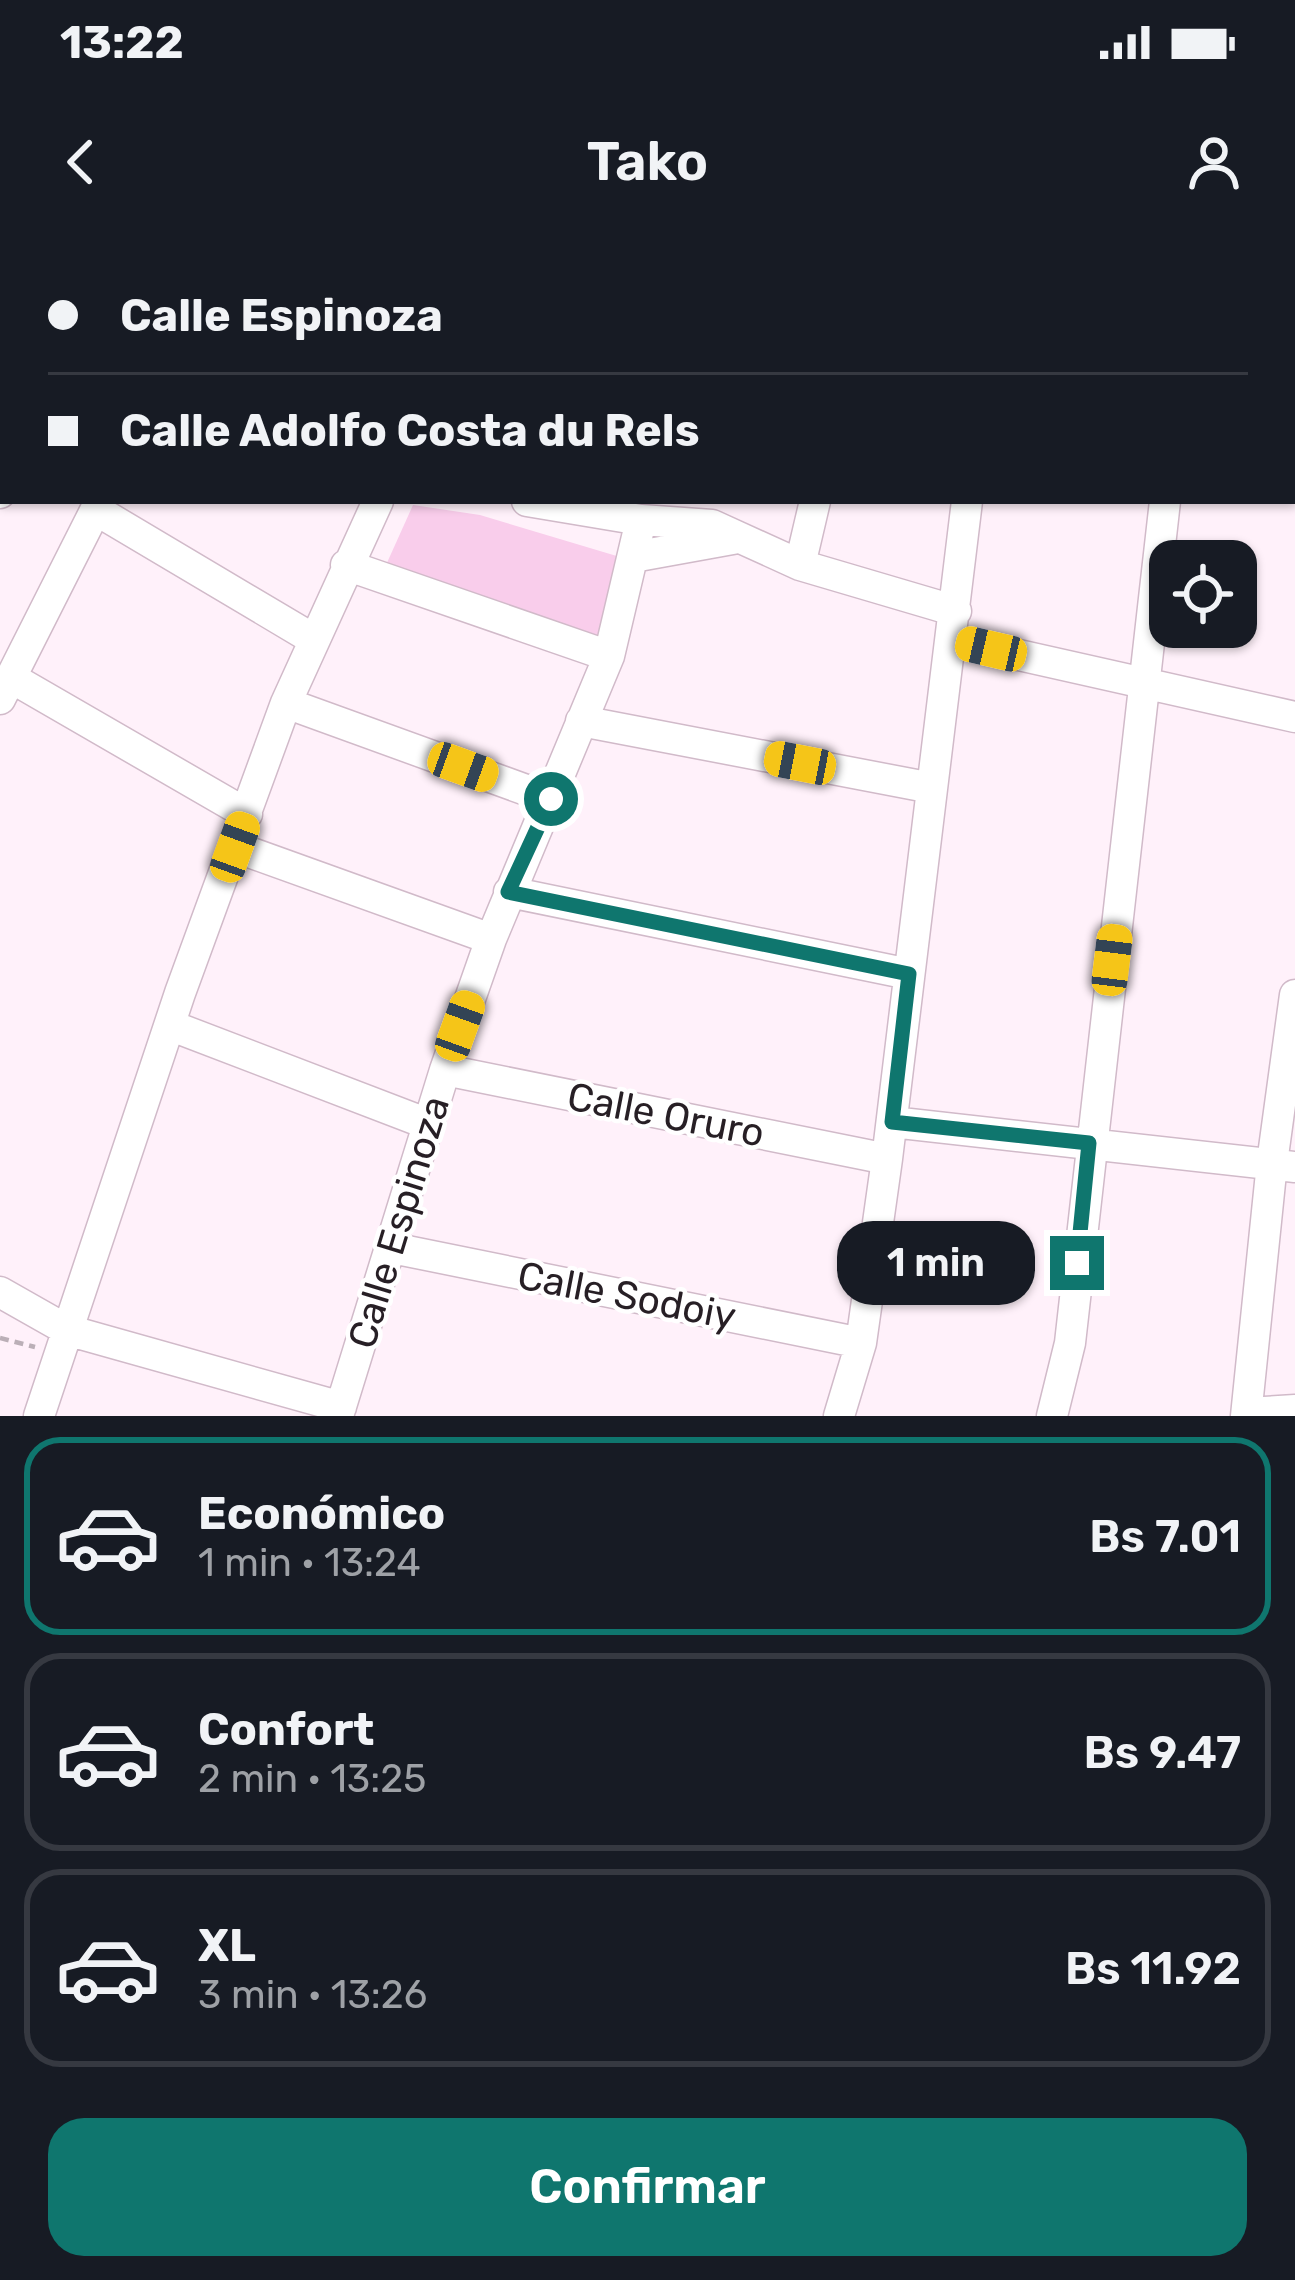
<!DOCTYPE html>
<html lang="es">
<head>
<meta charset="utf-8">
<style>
	:root { --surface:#171b24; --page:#20242c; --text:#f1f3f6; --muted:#9ea1a6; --line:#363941; --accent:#0f766e }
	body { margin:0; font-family:Rubik,sans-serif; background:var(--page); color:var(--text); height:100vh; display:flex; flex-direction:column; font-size:45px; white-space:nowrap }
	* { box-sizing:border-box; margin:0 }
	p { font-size:39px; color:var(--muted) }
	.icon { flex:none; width:66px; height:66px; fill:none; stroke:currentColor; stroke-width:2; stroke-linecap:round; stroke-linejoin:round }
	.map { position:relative; height:1176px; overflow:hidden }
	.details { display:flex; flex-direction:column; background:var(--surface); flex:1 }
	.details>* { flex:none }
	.banner { position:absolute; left:0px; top:0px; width:1296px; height:264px; box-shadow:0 3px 9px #0004; display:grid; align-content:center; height:264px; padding:0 48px; background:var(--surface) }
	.fabs { position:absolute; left:1149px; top:300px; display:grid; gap:24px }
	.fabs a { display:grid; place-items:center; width:108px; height:108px; border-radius:24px; background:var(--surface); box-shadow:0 3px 9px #0004; font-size:60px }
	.end { position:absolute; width:54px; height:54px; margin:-27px; border:15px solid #0f766e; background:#fff; box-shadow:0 0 0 6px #fff }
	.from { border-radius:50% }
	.bubble { position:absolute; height:84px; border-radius:36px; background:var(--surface); box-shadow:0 3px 9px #0004; font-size:39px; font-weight:600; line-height:84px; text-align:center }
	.car { position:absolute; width:36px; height:72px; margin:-36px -18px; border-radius:15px; box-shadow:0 0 9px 3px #0007; background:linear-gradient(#f5c518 24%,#345 0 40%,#f5c518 0 76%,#345 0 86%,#f5c518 0) }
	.banner b { display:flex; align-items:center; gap:42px; height:114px; font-size:45px }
	.banner b+b { border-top:3px solid var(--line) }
	.banner i { width:30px; height:30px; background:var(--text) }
	ul { padding:21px 0 0; list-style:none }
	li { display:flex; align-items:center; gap:36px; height:198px; margin:0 24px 18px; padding:0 24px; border:6px solid var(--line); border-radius:36px }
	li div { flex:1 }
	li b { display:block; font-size:45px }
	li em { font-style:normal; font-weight:600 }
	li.active { border-color:var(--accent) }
	li>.icon { width:108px; height:108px; stroke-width:1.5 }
	.cta { display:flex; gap:24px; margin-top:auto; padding:24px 48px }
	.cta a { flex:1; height:138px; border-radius:36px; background:var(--accent); color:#fff; font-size:48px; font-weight:600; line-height:138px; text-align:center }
	.status { display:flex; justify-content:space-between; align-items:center; height:84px; padding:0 60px; background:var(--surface); direction:ltr }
	.status svg { height:33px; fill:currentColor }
	header { display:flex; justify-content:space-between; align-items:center; height:156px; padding:0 48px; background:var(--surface); font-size:54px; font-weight:600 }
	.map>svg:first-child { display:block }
	.green { fill:#f9cdeb }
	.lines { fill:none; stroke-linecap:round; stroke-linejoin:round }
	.minor-casing { stroke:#d1bac9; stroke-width:33 }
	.path { stroke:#bbafb7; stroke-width:4.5; stroke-dasharray:9 6; stroke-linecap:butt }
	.minor { stroke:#fff; stroke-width:30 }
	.route { stroke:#0f766e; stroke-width:15 }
	.labels { text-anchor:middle; stroke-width:9; stroke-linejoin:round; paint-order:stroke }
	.street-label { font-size:39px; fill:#271f25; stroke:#fff }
</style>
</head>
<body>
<div class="status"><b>13:22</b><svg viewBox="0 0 49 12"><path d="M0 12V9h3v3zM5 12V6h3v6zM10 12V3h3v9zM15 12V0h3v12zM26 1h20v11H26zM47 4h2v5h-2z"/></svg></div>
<header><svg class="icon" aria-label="back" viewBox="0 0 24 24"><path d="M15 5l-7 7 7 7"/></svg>Tako<svg class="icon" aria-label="person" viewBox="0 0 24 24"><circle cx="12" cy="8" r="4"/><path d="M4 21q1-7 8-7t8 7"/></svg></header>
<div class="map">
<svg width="1295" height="1176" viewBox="0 0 1295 1176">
	<rect width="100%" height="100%" fill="#fff1fa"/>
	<!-- green -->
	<path class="green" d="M413 265 480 275 620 317 600 401 386 325Z"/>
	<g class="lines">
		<!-- minor casing -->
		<g class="minor-casing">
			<path id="minor" d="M222 3 224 0
				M480 3 481 0
				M870 3V0
				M993 3V0
				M1191 3 1192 0
				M0 253 3 250
				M527 261 641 280 712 285 800 325 956 371
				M96 270 313 399
				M633 317 738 298
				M346 325 609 416
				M800 325 815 261
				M952 400 1295 477
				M10 437 247 574
				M0 459 100 261
				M286 463 551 559
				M581 481 932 548
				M235 607 491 699
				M509 652 909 734
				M172 786 428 884
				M445 830 887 919
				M892 882 1295 927
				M392 1008 861 1103
				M0 1052 67 1090 341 1167
				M1247 1173 1295 1170
				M39 1176 180 753 286 463 378 261
				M338 1176 445 830 491 699 609 416 641 280
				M839 1176 861 1103 887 919 967 261
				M1052 1176 1070 1103 1165 261
				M1246 1176 1272 923 1295 755"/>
		</g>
		<!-- path -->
		<path class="path" d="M0 1098 35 1107"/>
		<!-- minor -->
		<use href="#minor" class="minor"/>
	</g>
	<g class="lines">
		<!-- route -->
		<path class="route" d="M551 559 508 652 909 734 892 882 1089 903 1077 1023"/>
	</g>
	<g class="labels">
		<!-- street labels -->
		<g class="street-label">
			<text transform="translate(666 874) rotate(11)" y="14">Calle Oruro</text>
			<text transform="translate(398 982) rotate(-73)" y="14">Calle Espinoza</text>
			<text transform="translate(627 1055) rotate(11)" y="14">Calle Sodoiy</text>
		</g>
	</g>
</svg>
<div class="fabs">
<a><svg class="icon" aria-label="locate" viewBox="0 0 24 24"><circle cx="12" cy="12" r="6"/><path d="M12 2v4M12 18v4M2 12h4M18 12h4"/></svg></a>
</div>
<i class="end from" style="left:551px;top:559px"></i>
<i class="end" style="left:1077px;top:1023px"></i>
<div class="bubble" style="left:837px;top:981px;width:198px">1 min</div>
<i class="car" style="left:991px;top:409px;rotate:283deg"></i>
<i class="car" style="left:800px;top:523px;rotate:281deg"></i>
<i class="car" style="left:463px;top:527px;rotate:110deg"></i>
<i class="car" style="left:235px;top:607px;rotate:20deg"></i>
<i class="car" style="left:1112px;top:720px;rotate:7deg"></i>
<i class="car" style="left:460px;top:786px;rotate:20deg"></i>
<div class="banner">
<b><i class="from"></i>Calle Espinoza</b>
<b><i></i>Calle Adolfo Costa du Rels</b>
</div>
</div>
<section class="details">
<ul>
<li class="active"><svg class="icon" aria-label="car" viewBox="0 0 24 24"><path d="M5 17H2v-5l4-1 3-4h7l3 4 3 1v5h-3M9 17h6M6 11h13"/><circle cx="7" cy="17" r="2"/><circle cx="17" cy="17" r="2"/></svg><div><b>Económico</b><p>1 min · 13:24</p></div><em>Bs 7.01</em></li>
<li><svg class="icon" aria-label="car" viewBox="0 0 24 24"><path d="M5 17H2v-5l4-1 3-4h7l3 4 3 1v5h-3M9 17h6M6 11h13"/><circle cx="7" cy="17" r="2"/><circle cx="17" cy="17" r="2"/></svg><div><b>Confort</b><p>2 min · 13:25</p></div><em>Bs 9.47</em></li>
<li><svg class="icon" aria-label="car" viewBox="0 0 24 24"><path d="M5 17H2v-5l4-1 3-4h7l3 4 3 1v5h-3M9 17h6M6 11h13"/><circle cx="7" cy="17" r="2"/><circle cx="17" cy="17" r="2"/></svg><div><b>XL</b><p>3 min · 13:26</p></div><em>Bs 11.92</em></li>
</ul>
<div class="cta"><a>Confirmar</a></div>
</section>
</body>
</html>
